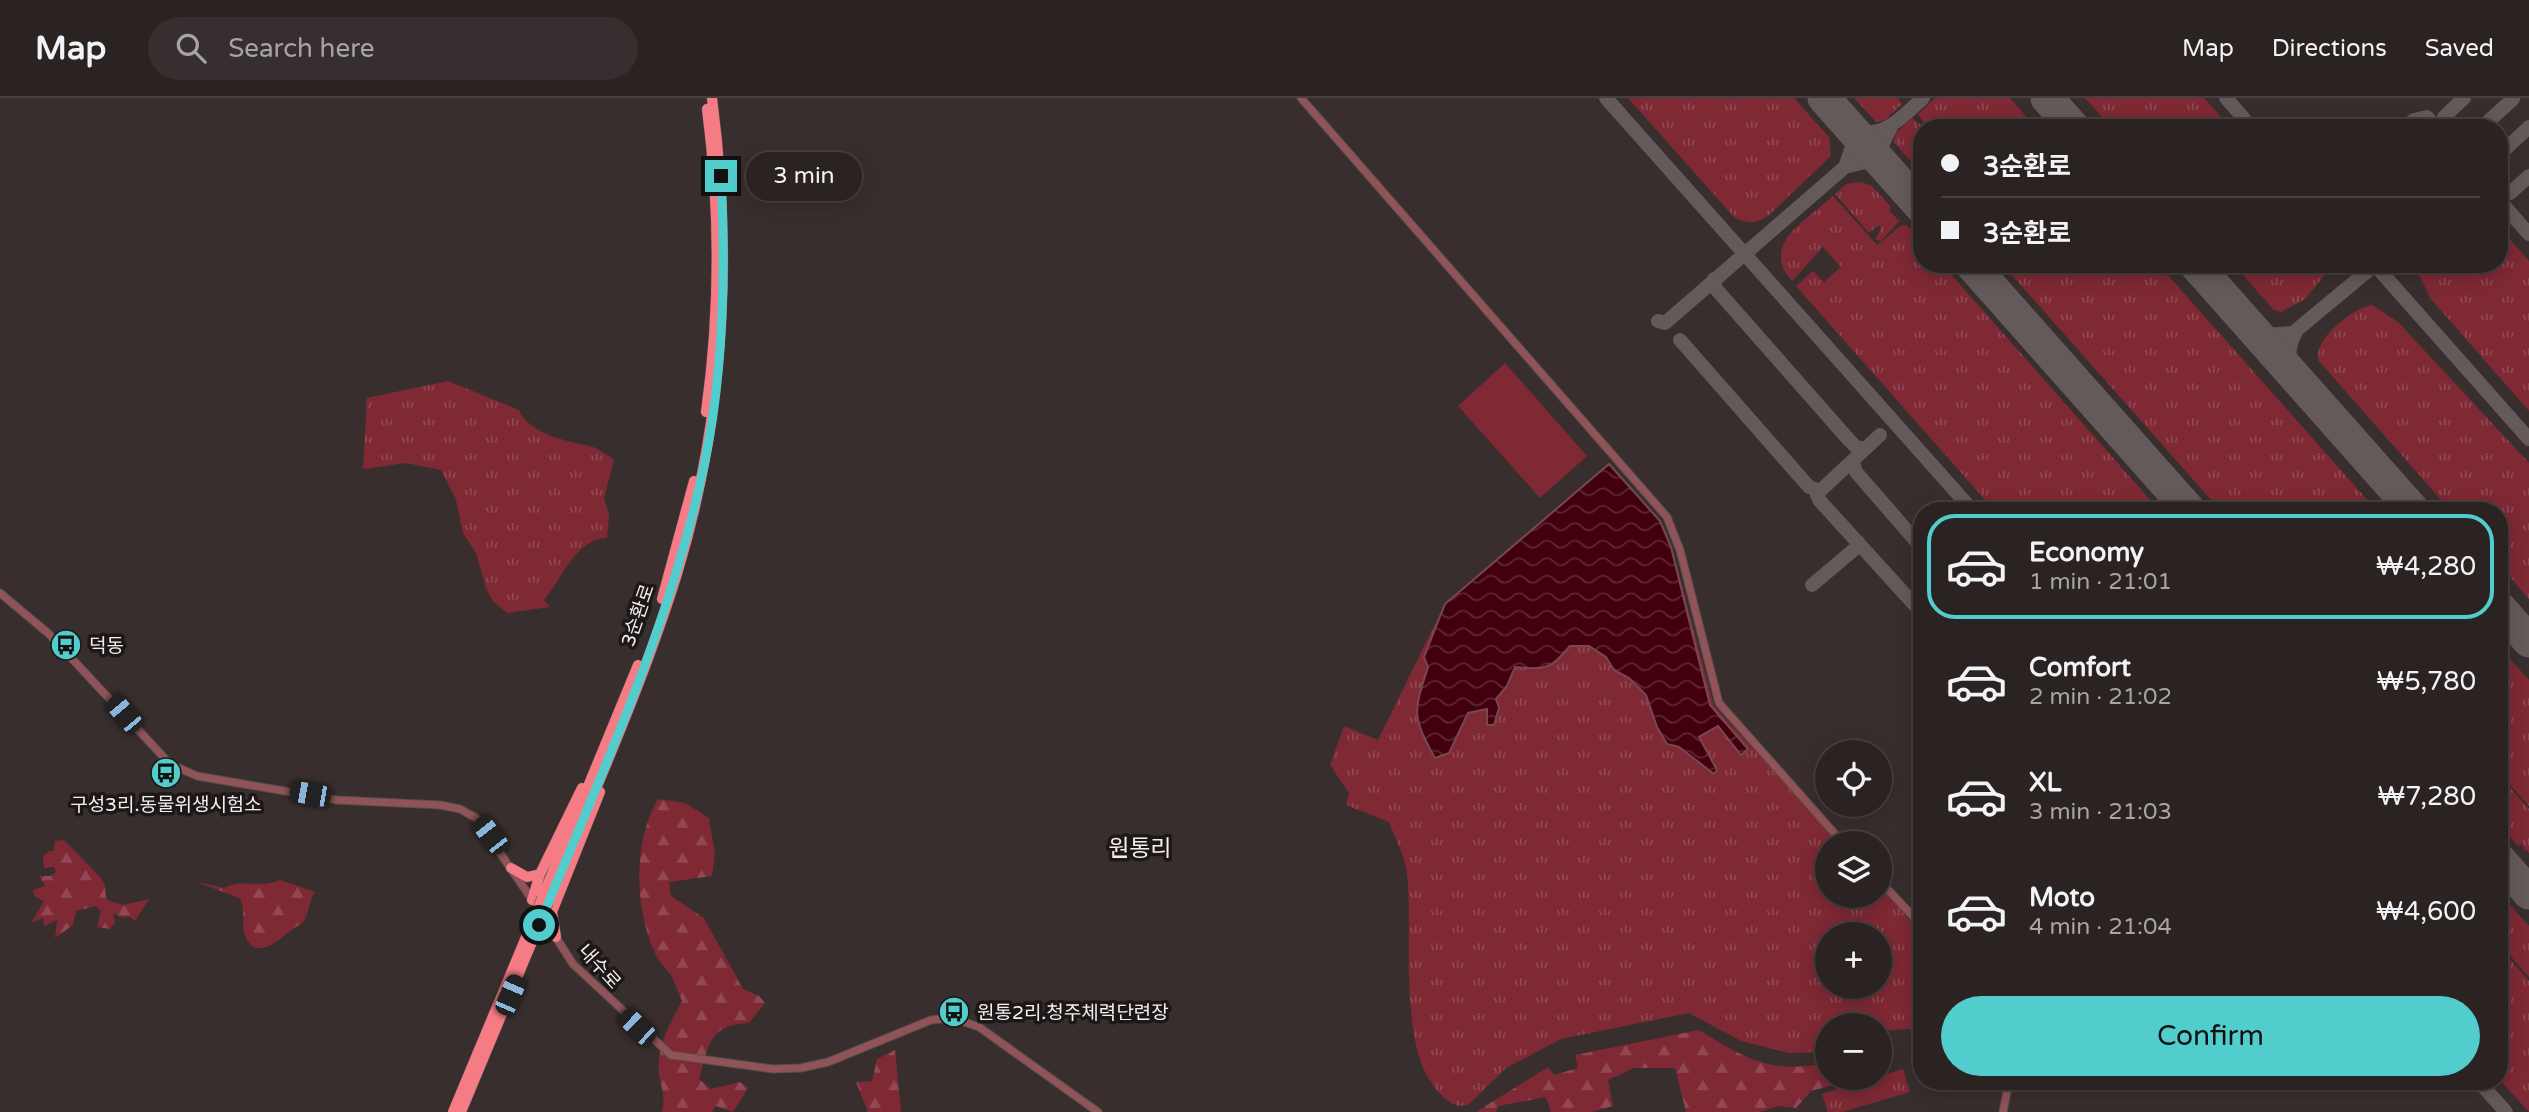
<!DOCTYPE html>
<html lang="en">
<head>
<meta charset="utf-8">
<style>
	:root { --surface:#2b2222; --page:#372f2f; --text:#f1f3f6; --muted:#a6a4a5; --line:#473f40; --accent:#52cdce }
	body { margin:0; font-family:"Varela Round","Noto Sans KR",sans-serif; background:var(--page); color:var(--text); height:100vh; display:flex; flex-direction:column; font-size:26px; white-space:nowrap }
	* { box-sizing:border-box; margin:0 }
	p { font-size:23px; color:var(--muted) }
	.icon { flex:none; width:38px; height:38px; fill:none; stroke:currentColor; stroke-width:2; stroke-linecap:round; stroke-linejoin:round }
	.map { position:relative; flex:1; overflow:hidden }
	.panel { position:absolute; left:1913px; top:404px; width:595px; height:588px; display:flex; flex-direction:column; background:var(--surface); border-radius:28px; box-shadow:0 4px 18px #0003,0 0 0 2px var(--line) }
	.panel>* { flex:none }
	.banner { position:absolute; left:1913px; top:21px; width:595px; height:154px; border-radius:28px; box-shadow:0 4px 18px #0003,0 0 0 2px var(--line); display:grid; align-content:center; height:154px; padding:0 28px; background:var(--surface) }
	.buttons { position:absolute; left:1815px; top:642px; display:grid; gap:14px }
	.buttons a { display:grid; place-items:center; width:77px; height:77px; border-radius:50%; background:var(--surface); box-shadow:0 4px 18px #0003,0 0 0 2px var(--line); font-size:35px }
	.end { position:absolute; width:32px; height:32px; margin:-16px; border:9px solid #52cdce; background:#111; box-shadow:0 0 0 4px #111 }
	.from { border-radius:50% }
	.bubble { position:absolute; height:49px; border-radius:24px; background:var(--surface); box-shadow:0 4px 18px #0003,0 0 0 2px var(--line); font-size:23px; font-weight:600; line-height:49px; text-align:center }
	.car { position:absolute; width:21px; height:42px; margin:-21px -10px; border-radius:9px; box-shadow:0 0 5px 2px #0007; background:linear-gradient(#222 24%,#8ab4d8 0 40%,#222 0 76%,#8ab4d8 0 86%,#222 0) }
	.banner b { display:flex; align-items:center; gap:24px; height:66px; font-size:26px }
	.banner b+b { border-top:2px solid var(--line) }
	.banner i { width:18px; height:18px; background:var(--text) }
	ul { padding:12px 0 0; list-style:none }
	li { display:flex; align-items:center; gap:21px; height:105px; margin:0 14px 10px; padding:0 14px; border:4px solid transparent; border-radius:28px }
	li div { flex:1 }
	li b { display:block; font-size:26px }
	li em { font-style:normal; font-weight:600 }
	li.selected { border-color:var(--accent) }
	li>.icon { width:63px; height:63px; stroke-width:1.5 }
	.cta { display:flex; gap:14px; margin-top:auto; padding:14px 28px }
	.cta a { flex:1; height:80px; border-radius:42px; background:var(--accent); color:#111; font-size:28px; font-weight:600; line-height:80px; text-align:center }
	header { display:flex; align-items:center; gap:42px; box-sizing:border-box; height:98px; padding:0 35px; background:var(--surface); border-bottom:2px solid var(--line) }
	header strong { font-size:33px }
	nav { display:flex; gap:38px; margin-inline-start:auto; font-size:24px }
	.search { width:490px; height:63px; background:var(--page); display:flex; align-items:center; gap:18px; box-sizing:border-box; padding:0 24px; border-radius:38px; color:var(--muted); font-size:26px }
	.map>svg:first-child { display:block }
	.grass { fill:url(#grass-tufts); fill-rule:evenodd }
	.forest { fill:url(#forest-firs) }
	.garden { fill:#7e2934 }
	.water { fill:url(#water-waves); stroke:#784751; stroke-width:2 }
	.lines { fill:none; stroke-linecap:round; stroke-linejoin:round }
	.taxiway { stroke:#645a5a; stroke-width:14 }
	.runway { stroke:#645a5a; stroke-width:33 }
	.tertiary-casing { stroke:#574d4d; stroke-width:9 }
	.trunk-casing { stroke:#574d4d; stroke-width:11 }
	.tertiary { stroke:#905357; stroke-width:7 }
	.trunk { stroke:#f57b85; stroke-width:10 }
	.trunk-bridge-casing { stroke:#574d4d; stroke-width:11; stroke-linecap:butt }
	.trunk-bridge { stroke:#f57b85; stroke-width:10 }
	.route { stroke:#52cdce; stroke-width:9 }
	.labels { text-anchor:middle; stroke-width:7; stroke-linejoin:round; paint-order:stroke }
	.street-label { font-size:19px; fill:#f5eded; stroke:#1d1818 }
	.poi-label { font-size:19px; fill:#f5eded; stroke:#1d1818; text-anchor:start }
	.quarter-label { font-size:23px; fill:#f5eded; stroke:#1d1818 }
</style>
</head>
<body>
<header>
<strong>Map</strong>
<div class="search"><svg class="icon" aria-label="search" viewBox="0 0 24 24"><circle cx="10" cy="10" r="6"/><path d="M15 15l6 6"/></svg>Search here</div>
<nav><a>Map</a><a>Directions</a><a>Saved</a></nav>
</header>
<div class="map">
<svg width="2529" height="1014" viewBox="0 0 2529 1014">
	<defs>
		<pattern id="grass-tufts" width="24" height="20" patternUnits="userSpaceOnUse" patternTransform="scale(1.75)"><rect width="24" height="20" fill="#7e2934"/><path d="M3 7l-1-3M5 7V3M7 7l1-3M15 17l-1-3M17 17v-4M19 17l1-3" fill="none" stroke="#914852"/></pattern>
		<pattern id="forest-firs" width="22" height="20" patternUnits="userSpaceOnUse" patternTransform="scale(1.75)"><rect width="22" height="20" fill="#7e2934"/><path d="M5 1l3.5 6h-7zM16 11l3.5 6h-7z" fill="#914852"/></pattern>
		<pattern id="water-waves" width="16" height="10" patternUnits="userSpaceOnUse" patternTransform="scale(1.75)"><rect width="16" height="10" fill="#42000e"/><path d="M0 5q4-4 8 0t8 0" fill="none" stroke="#5e2631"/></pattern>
	</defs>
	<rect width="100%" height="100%" fill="#392e2e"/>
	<!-- grass -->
	<path class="grass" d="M1628 0H1794L1829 39 1831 58 1768 118C1756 126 1746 126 1734 119Z
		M1854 0H1898L1902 6 1885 22 1876 24Z
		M1935 0H2010L2036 30H1927L1918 16Z
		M2085 0H2204L2231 30H2112Z
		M1912 20 1925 30H1922L1921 75 1894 44 1896 35Z
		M1861 84 1872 88 1891 109 1889 112 1898 122 1901 121 1881 143 1875 141 1881 131 1879 127 1869 135 1835 96 1846 86Z
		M1833 98 1877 147 1902 127H1907L1921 143 1922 166H1942L2160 413H1995L1796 188 1813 173 1824 184 1841 169 1823 149 1792 183C1759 146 1807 122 1833 98Z
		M2499 129 2529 163V313L2431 201 2416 171 2419 166H2499Z
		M2002 166H2158L2377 413H2221Z
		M2233 166H2334L2305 201 2281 214 2274 212Z
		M2372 207 2398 224 2529 365V501L2499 467V413H2451L2318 262C2315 239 2352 211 2372 207Z
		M448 283 519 312C528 335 568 344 590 348 598 350 607 357 614 362L604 400 609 417 607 440C575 441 563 480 544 502L550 509 507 515 493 503 486 490 476 455 463 435 456 402 441 372 406 365 363 371 367 300Z
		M1609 366 1662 433 1675 462 1714 608 1840 745 1827 746V798H1880V788L1921 835V930L1880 933V928H1827V954L1789 955 1741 943 1689 915 1561 941 1506 970 1468 1007 1458 1008C1388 977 1417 830 1406 770 1403 755 1395 739 1389 724L1346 707 1349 695 1330 667 1344 628 1378 642 1445 506ZM1827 836H1880V889H1827Z
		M2499 549 2529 582V708L2499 674Z
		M2499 677 2529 711V755L2526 752 2523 754 2525 750 2521 746 2518 748 2499 727Z
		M2499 795 2529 828V879L2499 845Z
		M2499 849 2529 883V1014L2499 981Z
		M1903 971 1910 994 1842 1014H1828L1822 996Z"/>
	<!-- forest -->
	<path class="forest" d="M658 701 685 705 709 720 715 756 712 778 669 784 671 798 704 820 743 891 759 898 765 905 749 925C708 927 709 947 699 981L711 991 740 984 748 990 733 1014 716 1008 712 1014H662C665 1000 663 995 660 982 654 954 669 926 682 903 678 894 675 885 671 877 666 870 658 864 655 855 634 811 633 743 658 701Z
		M64 742C71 750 101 778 104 785 106 790 105 797 107 802L123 807 149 801 135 823 128 818 123 820 113 815 115 825 110 831 97 829 101 813 96 808 76 813 73 827 55 840 57 822 44 828 43 820 31 825 44 803 34 798 33 792 45 788 39 778H50L56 774 54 769 44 770 43 758 49 753H54L55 743Z
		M280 782 315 794C309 802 309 817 303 824 299 828 293 830 289 834 277 843 255 864 245 837 240 825 247 809 239 800L197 784 224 790C242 780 261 791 280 782Z
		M1699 932C1746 961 1770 976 1827 965V980H1859L1811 993 1796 1010 1779 1008 1759 1014H1686L1675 970H1634L1608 982 1613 1008 1592 1014H1551L1546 999 1498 1008 1496 1014H1476L1548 969 1554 977 1578 970 1575 957Z
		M895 952 901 1014H868L856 984 872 983 877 961Z"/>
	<!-- garden -->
	<path class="garden" d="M1505 265 1587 358 1540 400 1458 308Z"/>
	<!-- water -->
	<path class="water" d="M1609 366 1660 423 1671 449 1710 607 1748 651 1741 657 1718 628 1699 639 1717 672 1714 676 1679 649 1667 646 1657 629 1646 597 1629 580 1614 572 1606 559 1589 548H1570C1550 571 1547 572 1515 569L1507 588 1496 601 1499 610 1494 627H1487V611L1468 615 1449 655 1435 660C1412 618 1413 615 1428 569L1424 559 1445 506Z"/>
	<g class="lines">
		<!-- taxiway -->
		<path class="taxiway" d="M1606 0 1973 413
			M2226 0 2252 30
			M2444 19 2464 0
			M1844 23C1875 50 1899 22 1923 0
			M2404 30 2414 22 2427 19 2436 30
			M2481 30 2513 1
			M2499 57 2529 29
			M1845 69 1853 46 1846 25
			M1886 70 1882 47 1891 29
			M2499 98 2510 95 2529 78
			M2499 102 2529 136
			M2374 166 2529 341
			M1714 181 1716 191 1849 342 1857 350H1865
			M1658 223 1665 225 1845 69 1865 64 1886 70
			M2249 227 2267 237 2293 235 2376 166
			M1680 242 1809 389 1820 393 1880 337
			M2295 279C2287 263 2287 248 2297 232
			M1853 364 1856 374 1922 450
			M1820 393 1817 397 1820 403 1922 515
			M1812 487 1857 449 1858 444
			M2479 984 2506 1014"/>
		<!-- runway -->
		<path class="runway" d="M1824 0 1922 110
			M2047 0 2074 30
			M1971 166 2190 413
			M2195 166 2414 413
			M2499 509 2529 543
			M2499 761 2529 795"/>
		<!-- tertiary casing -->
		<g class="tertiary-casing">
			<path id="tertiary" d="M1301 0 1667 419 1680 452 1719 605 1844 746
				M0 495 49 536 170 666 197 678 337 702 440 707 460 711 476 720 533 803
				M1880 783 1922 828
				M541 816 573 866 671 957 773 971 801 970 828 964 931 922 953 920 979 929 1098 1014
				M2003 1014 2009 984"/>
		</g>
		<!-- trunk casing -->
		<g class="trunk-casing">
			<path id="trunk" d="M706 314C720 214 720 111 707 11
				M662 501 694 383
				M511 770 527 779 540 776
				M542 800 638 567
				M532 802 540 776 582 690
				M548 805C593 697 642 588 677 476 724 321 733 160 712 0
				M556 839 552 814 600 694
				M453 1014 534 820
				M461 1014 539 827"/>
		</g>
		<!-- tertiary -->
		<use href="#tertiary" class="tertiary"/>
		<!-- trunk -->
		<use href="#trunk" class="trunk"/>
		<!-- trunk-bridge casing -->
		<g class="trunk-bridge-casing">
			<path id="trunk-bridge" d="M534 820 542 800
				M539 827 548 805"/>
		</g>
		<!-- trunk-bridge -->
		<use href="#trunk-bridge" class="trunk-bridge"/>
	</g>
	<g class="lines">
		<!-- route -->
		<path class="route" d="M539 827C601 677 670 528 704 368 724 273 726 175 721 78"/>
	</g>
	<!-- icons -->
	<defs>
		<g id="bus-disc" transform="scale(1.575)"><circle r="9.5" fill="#52cdce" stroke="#1d1818"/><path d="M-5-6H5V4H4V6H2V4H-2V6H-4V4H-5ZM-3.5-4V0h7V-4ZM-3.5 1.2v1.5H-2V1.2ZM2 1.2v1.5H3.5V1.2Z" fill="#111"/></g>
	</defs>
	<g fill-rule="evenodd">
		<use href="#bus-disc" x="66" y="547"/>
		<use href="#bus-disc" x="166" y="675"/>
		<use href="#bus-disc" x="954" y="914"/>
	</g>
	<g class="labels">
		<!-- street labels -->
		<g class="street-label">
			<text transform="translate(637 517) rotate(-71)" y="7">3순환로</text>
			<text transform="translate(600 868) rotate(48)" y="7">내수로</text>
		</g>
		<!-- poi labels -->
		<g class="poi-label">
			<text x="89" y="554">덕동</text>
			<text x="166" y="713" text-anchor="middle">구성3리.동물위생시험소</text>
			<text x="977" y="921">원통2리.청주체력단련장</text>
		</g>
		<!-- quarter labels -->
		<g class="quarter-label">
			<text x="1140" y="758">원통리</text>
		</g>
	</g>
</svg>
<div class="buttons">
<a><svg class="icon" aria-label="locate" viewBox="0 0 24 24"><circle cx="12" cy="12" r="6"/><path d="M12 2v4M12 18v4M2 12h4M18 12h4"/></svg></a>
<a><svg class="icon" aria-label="layers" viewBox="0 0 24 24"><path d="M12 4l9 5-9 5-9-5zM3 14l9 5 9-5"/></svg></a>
<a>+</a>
<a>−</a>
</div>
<i class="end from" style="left:539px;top:827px"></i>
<i class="end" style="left:721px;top:78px"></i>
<div class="bubble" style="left:746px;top:54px;width:116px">3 min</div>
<i class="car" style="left:124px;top:616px;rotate:320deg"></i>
<i class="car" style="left:310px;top:696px;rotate:280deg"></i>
<i class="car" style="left:490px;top:737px;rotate:322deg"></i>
<i class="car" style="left:510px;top:897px;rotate:23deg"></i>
<i class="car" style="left:637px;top:929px;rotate:314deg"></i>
<div class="banner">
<b><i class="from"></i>3순환로</b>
<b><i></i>3순환로</b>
</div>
<section class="panel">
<ul>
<li class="selected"><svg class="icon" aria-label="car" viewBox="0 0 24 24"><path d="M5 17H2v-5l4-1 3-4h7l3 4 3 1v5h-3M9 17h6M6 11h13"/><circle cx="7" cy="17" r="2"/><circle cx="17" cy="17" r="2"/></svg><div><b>Economy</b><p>1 min · 21:01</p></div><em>₩4,280</em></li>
<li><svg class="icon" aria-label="car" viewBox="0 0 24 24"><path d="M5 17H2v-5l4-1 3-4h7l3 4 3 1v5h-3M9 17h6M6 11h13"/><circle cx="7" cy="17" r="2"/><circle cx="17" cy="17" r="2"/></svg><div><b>Comfort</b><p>2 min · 21:02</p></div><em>₩5,780</em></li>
<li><svg class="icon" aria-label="car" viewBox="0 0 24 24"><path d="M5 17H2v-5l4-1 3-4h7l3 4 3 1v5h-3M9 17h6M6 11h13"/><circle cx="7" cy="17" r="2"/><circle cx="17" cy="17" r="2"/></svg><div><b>XL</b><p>3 min · 21:03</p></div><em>₩7,280</em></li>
<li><svg class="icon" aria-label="car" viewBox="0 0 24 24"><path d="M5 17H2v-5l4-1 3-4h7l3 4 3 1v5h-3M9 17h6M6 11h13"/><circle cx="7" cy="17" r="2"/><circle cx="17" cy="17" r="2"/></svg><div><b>Moto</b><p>4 min · 21:04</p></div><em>₩4,600</em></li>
</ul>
<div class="cta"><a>Confirm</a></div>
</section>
</div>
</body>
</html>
